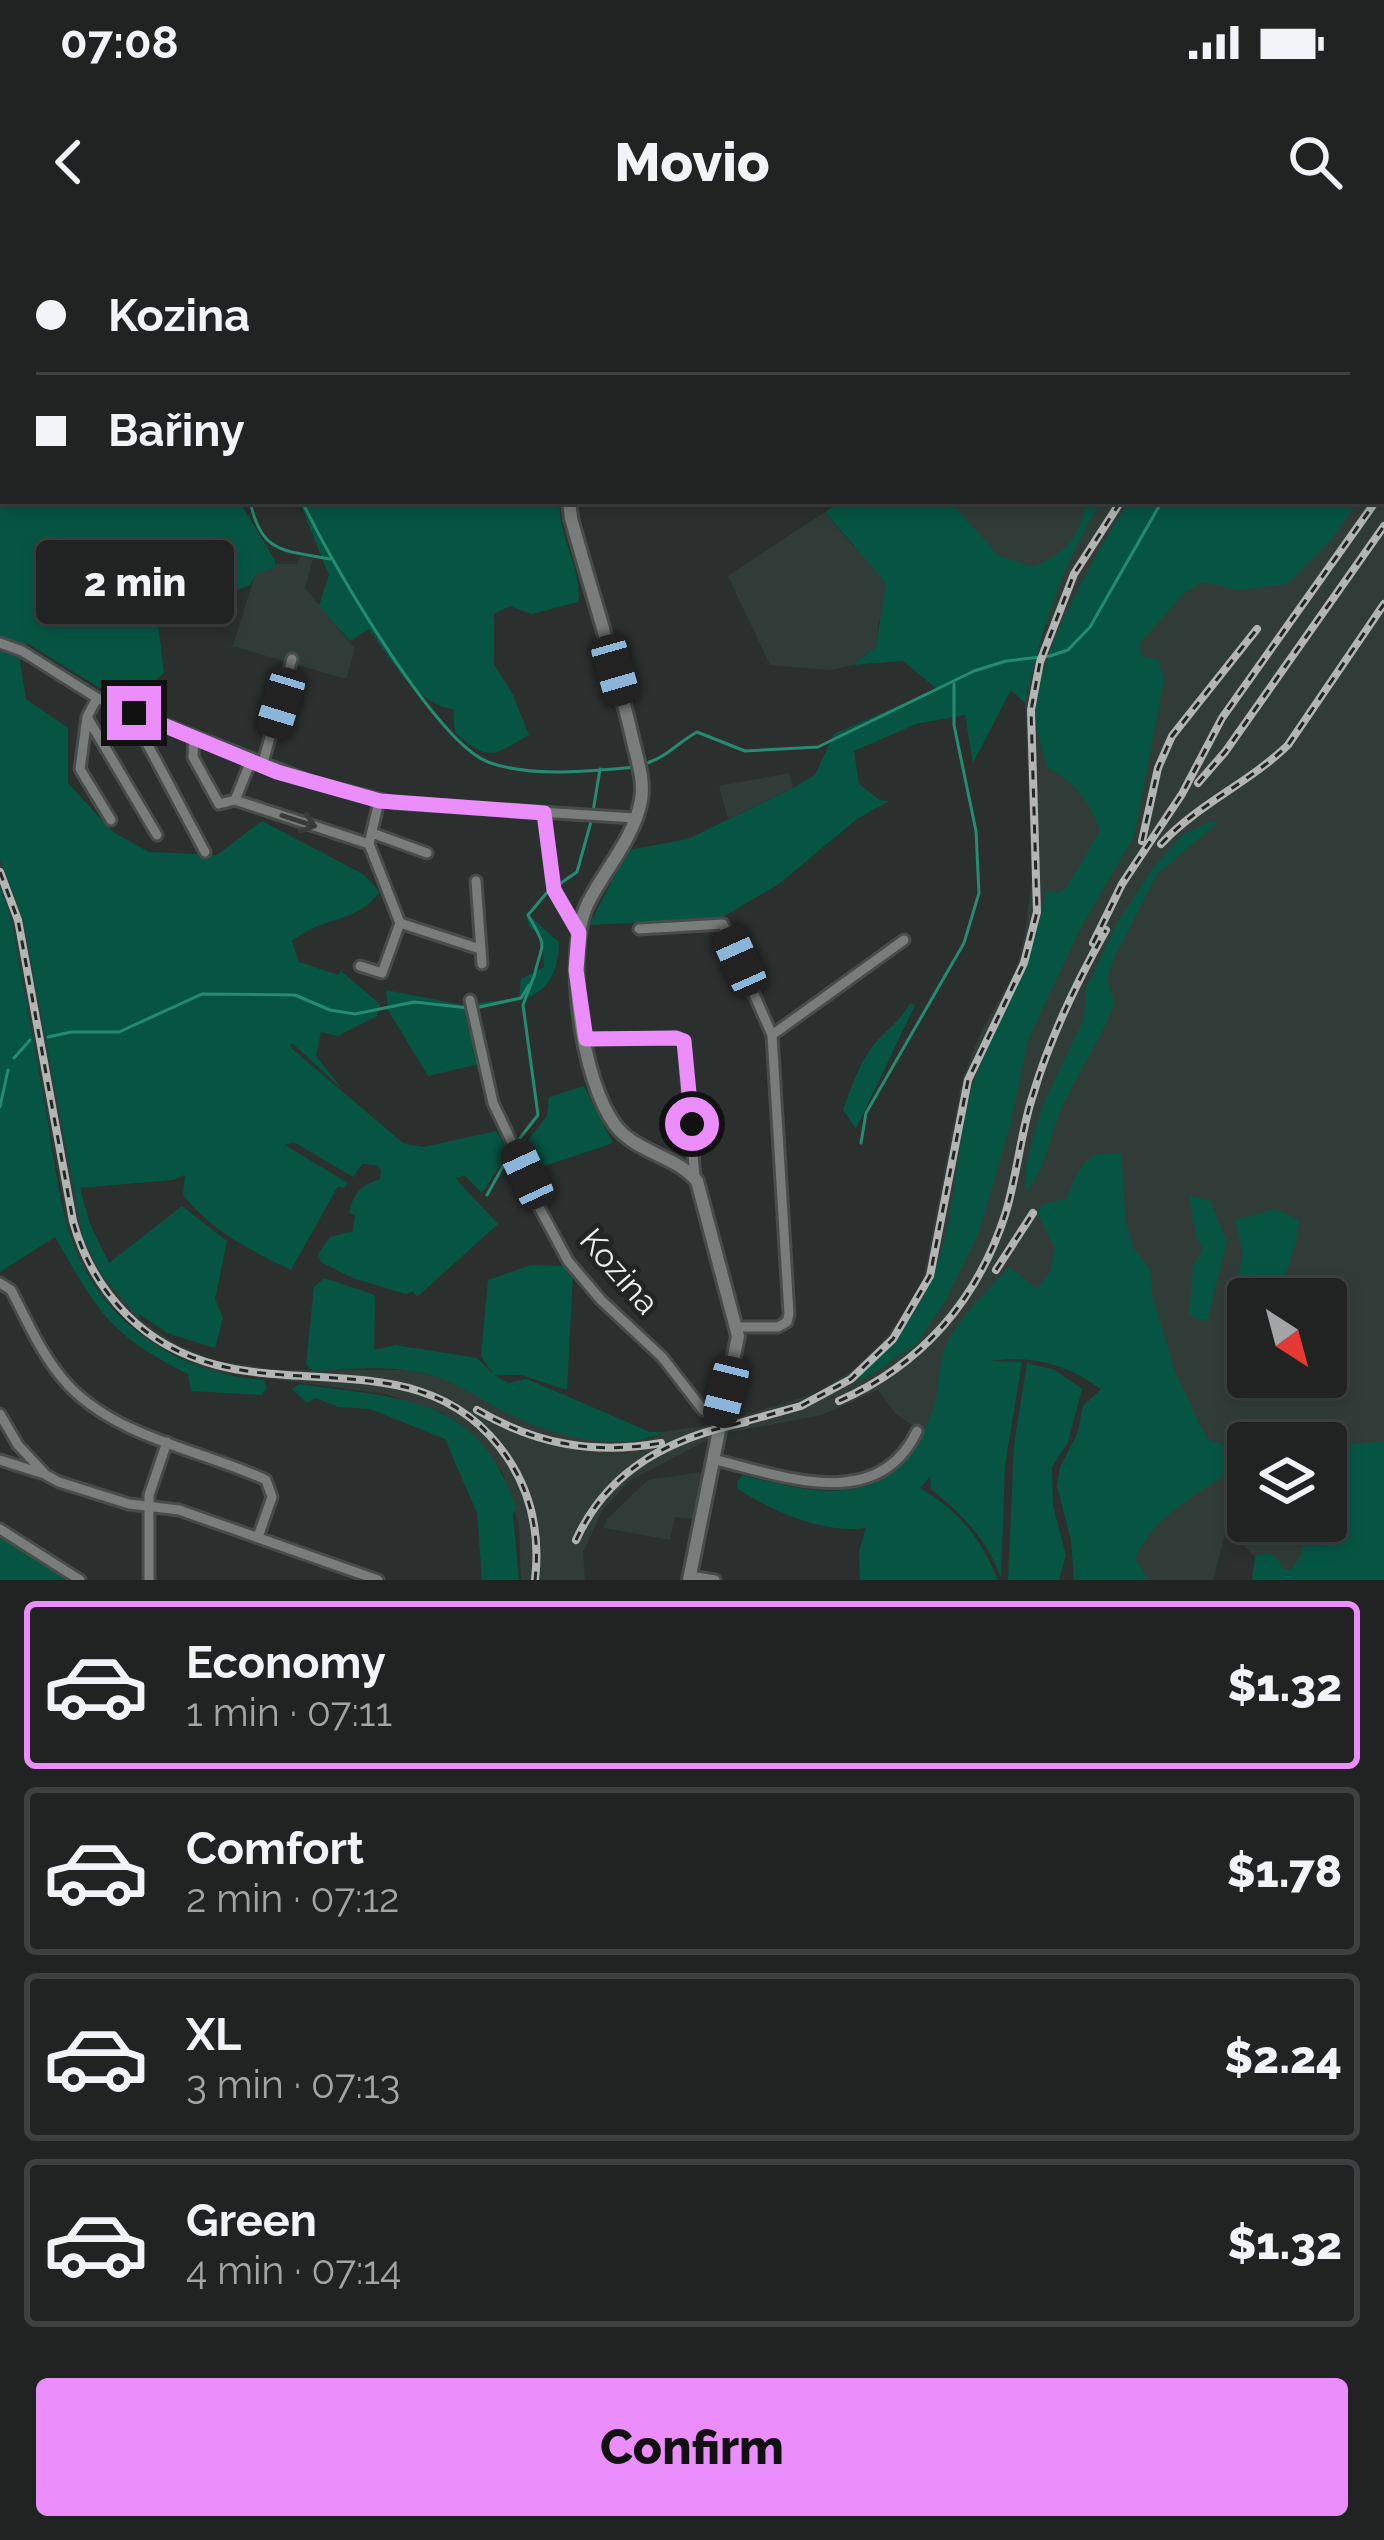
<!DOCTYPE html>
<html lang="en">
<head>
<meta charset="utf-8">
<style>
	:root { --surface:#202322; --page:#2d2f2f; --text:#f1f3f6; --muted:#a2a4a5; --line:#3d4040; --accent:#eb8dfb }
	body { margin:0; font-family:Raleway,sans-serif; background:var(--page); color:var(--text); height:100vh; display:flex; flex-direction:column; font-size:45px; white-space:nowrap }
	* { box-sizing:border-box; margin:0 }
	p { font-size:39px; color:var(--muted) }
	.icon { flex:none; width:66px; height:66px; fill:none; stroke:currentColor; stroke-width:2; stroke-linecap:round; stroke-linejoin:round }
	.map { position:relative; height:1340px; overflow:hidden }
	.sheet { display:flex; flex-direction:column; background:var(--surface); flex:1 }
	.sheet>* { flex:none }
	.hud { position:absolute; left:0px; top:0px; width:1386px; height:264px; box-shadow:0 6px 18px #0003,0 0 0 3px var(--line); display:grid; align-content:center; height:264px; padding:0 36px; background:var(--surface) }
	.needle { width:78px; rotate:144deg }
	.fabs { position:absolute; left:1227px; top:1038px; display:grid; gap:24px }
	.fabs a { display:grid; place-items:center; width:120px; height:120px; border-radius:12px; background:var(--surface); box-shadow:0 6px 18px #0003,0 0 0 3px var(--line); font-size:60px }
	.end { position:absolute; width:54px; height:54px; margin:-27px; border:15px solid #eb8dfb; background:#111; box-shadow:0 0 0 6px #111 }
	.from { border-radius:50% }
	.bubble { position:absolute; height:84px; border-radius:12px; background:var(--surface); box-shadow:0 6px 18px #0003,0 0 0 3px var(--line); font-size:39px; font-weight:800; line-height:84px; text-align:center }
	.car { position:absolute; width:36px; height:72px; margin:-36px -18px; border-radius:15px; box-shadow:0 0 9px 3px #0007; background:linear-gradient(#222 24%,#8ab4d8 0 40%,#222 0 76%,#8ab4d8 0 86%,#222 0) }
	.hud b { display:flex; align-items:center; gap:42px; height:114px; font-size:45px }
	.hud b+b { border-top:3px solid var(--line) }
	.hud i { width:30px; height:30px; background:var(--text) }
	ul { padding:21px 0 0; list-style:none }
	li { display:flex; align-items:center; gap:36px; height:168px; margin:0 24px 18px; padding:0 12px; border:6px solid var(--line); border-radius:12px }
	li div { flex:1 }
	li b { display:block; font-size:45px }
	li em { font-style:normal; font-weight:800 }
	li.active { border-color:var(--accent) }
	li>.icon { width:108px; height:108px; stroke-width:1.5 }
	.button { display:flex; gap:24px; margin-top:auto; padding:24px 36px }
	.button a { flex:1; height:138px; border-radius:12px; background:var(--accent); color:#111; font-size:48px; font-weight:800; line-height:138px; text-align:center }
	.status { display:flex; justify-content:space-between; align-items:center; height:84px; padding:0 60px; background:var(--surface); direction:ltr }
	.status svg { height:33px; fill:currentColor }
	header { display:flex; justify-content:space-between; align-items:center; height:156px; padding:0 36px; background:var(--surface); font-size:54px; font-weight:800 }
	.map>svg:first-child { display:block }
	.built { fill:#313c38; fill-rule:evenodd }
	.green { fill:#065543 }
	.lines { fill:none; stroke-linecap:round; stroke-linejoin:round }
	.stream { stroke:#268b71; stroke-width:3 }
	.street-casing { stroke:#474b49; stroke-width:15 }
	.secondary-casing { stroke:#474b49; stroke-width:18 }
	.street { stroke:#787c7b; stroke-width:9 }
	.secondary { stroke:#787c7b; stroke-width:12 }
	.rail-casing { stroke:#b2b5b4; stroke-width:8 }
	.rail { stroke:#212523; stroke-width:3; stroke-dasharray:9; stroke-linecap:butt }
	.oneway { stroke:#373b39 }
	.route { stroke:#eb8dfb; stroke-width:15 }
	.labels { text-anchor:middle; stroke-width:10; stroke-linejoin:round; paint-order:stroke }
	.street-label { font-size:33px; fill:#ecefee; stroke:#212523 }
</style>
</head>
<body>
<div class="status"><b>07:08</b><svg viewBox="0 0 49 12"><path d="M0 12V9h3v3zM5 12V6h3v6zM10 12V3h3v9zM15 12V0h3v12zM26 1h20v11H26zM47 4h2v5h-2z"/></svg></div>
<header><svg class="icon" aria-label="back" viewBox="0 0 24 24"><path d="M15 5l-7 7 7 7"/></svg>Movio<svg class="icon" aria-label="search" viewBox="0 0 24 24"><circle cx="10" cy="10" r="6"/><path d="M15 15l6 6"/></svg></header>
<div class="map">
<svg width="1384" height="1340" viewBox="0 0 1384 1340">
	<rect width="100%" height="100%" fill="#2b2f2d"/>
	<!-- built -->
	<path class="built" d="M838 0H1384V1236L1326 1234V1203H1248V1281H1310L1304 1316 1290 1330 1256 1319 1242 1303 1225 1295 1213 1340H1084L1101 1149 1078 1134 1051 1123 1029 1118 990 1120 961 1170 942 1218 930 1198 896 1174 878 1150 822 1175 728 1193 729 1180 816 1153 854 1129 882 1102 913 1061 923 1039 962 840 980 794 1015 731 1024 699 1032 638 1025 463 1036 414 1048 384 879 381 876 407 852 425 831 430 770 425 728 336 825 272 854 307 853 261H1383V3ZM1248 1059H1326V1137H1248Z
		M300 316 313 319 305 348 355 409 346 439 233 406 255 334 275 324H297Z
		M789 533 793 548 728 579 719 546Z
		M0 619 23 679 83 998 101 1034 140 1079 176 1104 213 1120 277 1130H408L438 1137 612 1201 649 1199 663 1192 710 1185 711 1198 629 1241 602 1271 583 1312 585 1340H521L519 1285 503 1233 471 1193 443 1173 386 1154 209 1131 150 1102 104 1058 81 1022 67 982 12 682 0 645Z
		M702 1232 693 1279 675 1277 670 1300 604 1288 606 1280 648 1240Z"/>
	<!-- green -->
	<path class="green" d="M0 0H782L3 3V261H239L275 320V327L256 334 250 345 196 365 174 328 150 346 132 317 127 316 92 345 130 362 155 358 164 433 127 465 27 403 20 421 26 459 68 488V543L113 592 149 612 217 615 262 581 363 634 380 652C355 684 322 676 292 701L299 722 338 735 341 731 380 764 377 776 338 796 321 792 316 816 342 849 292 803 290 807 403 903 423 907 496 891 509 911 482 953 465 936 455 938 498 984 417 1057 413 1051 406 1054 353 1038 321 1022 318 1014 330 997 353 991 355 975 349 973C353 953 362 945 380 939L381 930 377 925 362 924 353 937 294 902 285 905 348 943 344 948 338 946 291 1030C249 1010 212 991 183 955L185 935 173 940 80 948 90 984 109 1023 182 966 227 1001 215 1059 223 1078 215 1108 167 1093 139 1074 140 1079 101 1034 83 998 23 679 0 619Z
		M299 261H560C557 296 583 328 578 362L532 374 510 366 494 374V424L513 455 529 495C492 516 490 522 455 493L453 469C416 465 389 416 369 389L350 401 319 366 329 335Z
		M842 261H950L998 315 1033 327C1069 311 1078 299 1087 261H1102C1063 321 1040 393 1025 463L1011 450 973 523 965 475 916 484 854 511 859 544 880 560 889 561 857 579 779 644 721 678 589 685 628 610 688 599 793 548 815 535 834 494 937 449 903 421 852 425 876 407 886 343 825 272Z
		M1129 261H1358L1332 299 1287 344 1239 350 1203 342 1184 353 1140 403 1141 416 1158 420 1164 440 1134 596 1081 687 1028 800 1011 883 979 992 946 1060 917 1103 863 1140 856 1138C931 1069 943 1028 957 929 961 902 963 874 972 848 995 780 1035 722 1046 650L1056 653 1066 648 1100 591C1089 560 1076 543 1047 527 1043 510 1035 489 1036 472 1039 409 1096 314 1129 261Z
		M1211 581 1218 582 1157 634 1112 722 1107 740 1115 762C1101 799 1079 830 1063 865 1049 895 1048 926 1025 953L1026 924 1042 867 1084 778 1086 748 1115 687 1152 629 1182 595Z
		M0 645 12 682C23 745 35 808 46 871 54 915 58 963 74 1005 104 1086 181 1134 264 1140L267 1148 261 1155 191 1151 188 1134C108 1094 98 1071 55 997L0 1032Z
		M526 673 559 702C558 758 524 762 478 767L476 763 519 758 521 739 544 727 542 695 529 687Z
		M386 750 468 766 479 824 428 836 388 770Z
		M910 763 915 765 856 889 843 870C851 848 858 826 872 807 885 790 900 782 910 763Z
		M584 846 613 903 530 931 521 909 547 876 549 857Z
		M1103 913H1121L1126 984 1134 1009 1150 1029 1152 1054 1175 1132 1207 1199 1248 1214C1211 1252 1159 1266 1135 1318L1148 1340H1074L1071 1301 1057 1246 1060 1227 1077 1194 1083 1166 1101 1149C1067 1124 1031 1115 990 1121L1022 1122 1005 1225 1001 1337C985 1297 964 1276 931 1249L930 1237 920 1248C958 1270 981 1298 998 1340H860L859 1311 866 1288C824 1294 772 1271 738 1249L737 1241 743 1235C829 1259 896 1268 933 1170 940 1150 937 1126 946 1106 959 1077 988 1050 1009 1027L1037 1049 1050 1032 1055 1008 1037 972 1043 964 1066 959C1075 939 1079 918 1103 913Z
		M1189 955 1210 961 1227 1001 1207 1082 1189 1075 1193 1026 1203 1009 1196 996Z
		M1275 969 1299 980 1297 999 1277 1059H1248V1127L1232 1124 1225 1099 1243 1013 1235 980Z
		M531 1025 568 1026 573 1034 567 1150 521 1135H494L508 1143 527 1139 650 1192H663C620 1214 551 1195 509 1174 484 1162 461 1144 434 1136 395 1124 353 1129 313 1131L306 1124 314 1047 324 1038 375 1055 374 1110 395 1105 477 1118 493 1134 481 1116 488 1040Z
		M1027 1123 1055 1130 1082 1149 1068 1202 1052 1227 1053 1266 1066 1315 1059 1340H1008L1014 1204Z
		M299 1144C398 1159 479 1153 516 1268L513 1274 519 1340H482L477 1273 445 1199 370 1169 339 1167 315 1158 307 1163 292 1149Z
		M1384 1202V1340H1252L1255 1317 1266 1312 1278 1318 1282 1328 1291 1330 1301 1315 1302 1288 1311 1287 1310 1281H1326V1205Z
		M0 1294 69 1340H0Z"/>
	<g class="lines">
		<!-- stream -->
		<path class="stream" d="M217 0 218 3
			M113 3 115 0
			M0 142 3 140
			M250 261C261 314 283 310 330 319
			M302 261C328 317 434 501 488 522 531 538 590 531 635 527
			M644 524C666 518 677 503 697 492L745 511 818 507 974 431 1006 421 1050 416 1068 410 1090 387 1162 261
			M558 645 577 632 592 578 600 529
			M534 737C542 700 549 711 528 675L550 649
			M475 768 521 758 529 745
			M48 797 71 792H119L202 754 295 755 330 770 355 774 414 762 469 768
			M14 818 30 800
			M0 867 8 830
			M516 903 538 875 523 765 534 736
			M861 903 866 873 964 703 979 653 976 591 954 485V444
			M487 955 512 910"/>
		<!-- street casing -->
		<g class="street-casing">
			<path id="street" d="M0 403 22 411 97 458 312 542 395 563 635 578
				M97 458 87 477 157 595
				M87 477 80 529 111 580
				M144 477 142 494 205 612
				M194 497 193 517 219 564 235 560 369 604
				M262 526 292 419
				M235 560 251 521
				M544 573 554 649 578 692
				M372 593 427 613
				M476 641 482 724
				M400 683 480 709
				M639 689 723 684 772 795 789 1074 787 1082 778 1087H738
				M360 726 382 733 400 683 369 604 379 561
				M470 760 493 863 527 934 540 969 568 1021 601 1060 662 1117 703 1170 720 1176
				M772 795 904 700
				M586 799 676 798 684 801 695 938
				M0 1043 11 1050C28 1083 44 1120 70 1147 121 1199 202 1210 266 1240L272 1257 258 1297
				M0 1174 18 1205 46 1235 59 1242 129 1264 179 1270 378 1340
				M712 1219C780 1235 878 1275 917 1191
				M0 1220 41 1233
				M0 1289 80 1340
				M690 1336 715 1340
				M149 1340V1255L167 1202"/>
		</g>
		<!-- secondary casing -->
		<g class="secondary-casing">
			<path id="secondary" d="M805 3 810 0
				M569 261 571 278C591 351 615 423 632 497 636 516 645 540 641 560 635 597 603 632 587 665 564 716 582 841 615 885 636 913 675 915 697 941L738 1096 689 1340"/>
		</g>
		<!-- street -->
		<use href="#street" class="street"/>
		<!-- secondary -->
		<use href="#secondary" class="secondary"/>
		<!-- rail casing -->
		<g class="rail-casing">
			<path id="rail" d="M1283 3 1284 0
				M1313 3 1317 0
				M1198 543 1225 512 1384 286
				M1142 601 1158 528 1172 496 1257 389
				M1161 604C1198 564 1249 543 1288 505L1384 364
				M0 632 18 680 73 981C83 1018 100 1048 127 1075 243 1190 413 1079 507 1217 532 1254 540 1297 535 1340
				M1093 703 1122 644 1182 554 1222 478 1376 261
				M996 1030 1033 973
				M839 1161C921 1125 977 1061 1005 975 1017 937 1020 896 1032 858 1049 800 1076 743 1106 690
				M477 1170C536 1204 593 1215 661 1203
				M732 1185 801 1166 851 1139 893 1099 930 1036 968 840 1024 723 1037 672 1031 470 1040 422 1074 334 1121 261
				M576 1300C609 1228 672 1197 746 1182"/>
		</g>
		<!-- rail -->
		<use href="#rail" class="rail"/>
	</g>
	<!-- one-way arrows -->
	<defs><path id="oneway-shaft" d="M-6 0H5M1.5-3L5.5 0L1.5 3" fill="none" stroke-width="1.6" stroke-linecap="round" stroke-linejoin="round" transform="scale(3)"/></defs>
	<use class="oneway" href="#oneway-shaft" transform="translate(299 581) rotate(18)"/>
	<g class="lines">
		<!-- route -->
		<path class="route" d="M134 473 277 532 380 561 544 573 554 650 579 693 576 730 586 799 676 798 684 801 692 884"/>
	</g>
	<g class="labels">
		<!-- street labels -->
		<g class="street-label">
			<text transform="translate(620 1031) rotate(49)" y="12">Kozina</text>
		</g>
	</g>
</svg>
<div class="fabs">
<a><svg class="needle" viewBox="-14 -14 28 28"><path d="M0-13l5 13h-10z" fill="#e53935"/><path d="M0 13l5-13h-10z" fill="#a2a4a5"/></svg></a>
<a><svg class="icon" aria-label="layers" viewBox="0 0 24 24"><path d="M12 4l9 5-9 5-9-5zM3 14l9 5 9-5"/></svg></a>
</div>
<i class="end from" style="left:692px;top:884px"></i>
<i class="end" style="left:134px;top:473px"></i>
<div class="bubble" style="left:36px;top:300px;width:198px">2 min</div>
<i class="car" style="left:615px;top:430px;rotate:164deg"></i>
<i class="car" style="left:281px;top:463px;rotate:197deg"></i>
<i class="car" style="left:740px;top:721px;rotate:336deg"></i>
<i class="car" style="left:527px;top:934px;rotate:335deg"></i>
<i class="car" style="left:726px;top:1152px;rotate:194deg"></i>
<div class="hud">
<b><i class="from"></i>Kozina</b>
<b><i></i>Bařiny</b>
</div>
</div>
<section class="sheet">
<ul>
<li class="active"><svg class="icon" aria-label="car" viewBox="0 0 24 24"><path d="M5 17H2v-5l4-1 3-4h7l3 4 3 1v5h-3M9 17h6M6 11h13"/><circle cx="7" cy="17" r="2"/><circle cx="17" cy="17" r="2"/></svg><div><b>Economy</b><p>1 min · 07:11</p></div><em>$1.32</em></li>
<li><svg class="icon" aria-label="car" viewBox="0 0 24 24"><path d="M5 17H2v-5l4-1 3-4h7l3 4 3 1v5h-3M9 17h6M6 11h13"/><circle cx="7" cy="17" r="2"/><circle cx="17" cy="17" r="2"/></svg><div><b>Comfort</b><p>2 min · 07:12</p></div><em>$1.78</em></li>
<li><svg class="icon" aria-label="car" viewBox="0 0 24 24"><path d="M5 17H2v-5l4-1 3-4h7l3 4 3 1v5h-3M9 17h6M6 11h13"/><circle cx="7" cy="17" r="2"/><circle cx="17" cy="17" r="2"/></svg><div><b>XL</b><p>3 min · 07:13</p></div><em>$2.24</em></li>
<li><svg class="icon" aria-label="car" viewBox="0 0 24 24"><path d="M5 17H2v-5l4-1 3-4h7l3 4 3 1v5h-3M9 17h6M6 11h13"/><circle cx="7" cy="17" r="2"/><circle cx="17" cy="17" r="2"/></svg><div><b>Green</b><p>4 min · 07:14</p></div><em>$1.32</em></li>
</ul>
<div class="button"><a>Confirm</a></div>
</section>
</body>
</html>
